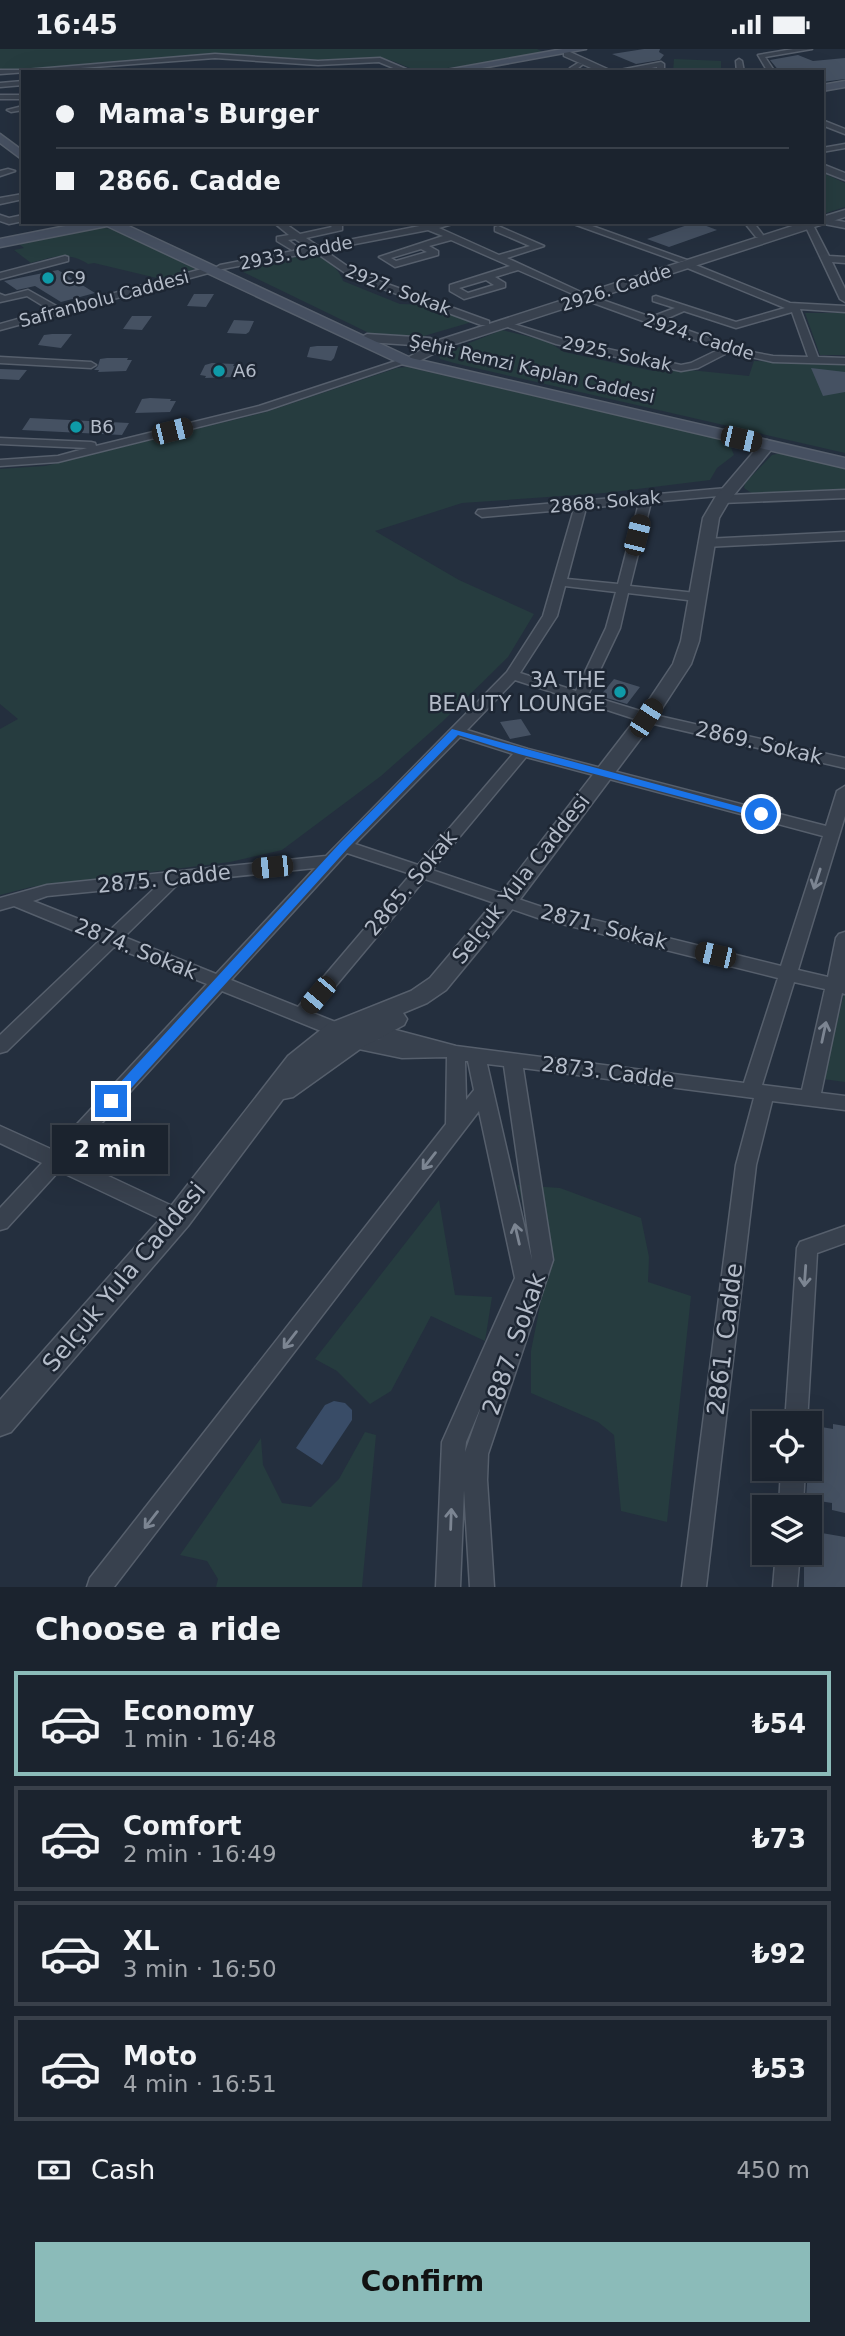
<!DOCTYPE html>
<html lang="en">
<head>
<meta charset="utf-8">
<style>
	:root { --surface:#1b232e; --page:#282f3a; --text:#f1f3f6; --muted:#a0a4aa; --line:#39404a; --accent:#8bbbb9 }
	body { margin:0; font-family:"DejaVu Sans",sans-serif; background:var(--page); color:var(--text); height:100vh; display:flex; flex-direction:column; font-size:26px; white-space:nowrap }
	* { box-sizing:border-box; margin:0 }
	p { font-size:23px; color:var(--muted) }
	.icon { flex:none; width:38px; height:38px; fill:none; stroke:currentColor; stroke-width:2; stroke-linecap:round; stroke-linejoin:round }
	.map { position:relative; height:1538px; overflow:hidden }
	.details { display:flex; flex-direction:column; background:var(--surface); flex:1 }
	.details>* { flex:none }
	.banner { position:absolute; left:21px; top:21px; width:803px; height:154px; border-radius:0px; box-shadow:0 7px 28px #0002,0 0 0 2px var(--line); display:grid; align-content:center; height:154px; padding:0 35px; background:var(--surface) }
	.tools { position:absolute; left:752px; top:1362px; display:grid; gap:14px }
	.tools a { display:grid; place-items:center; width:70px; height:70px; border-radius:0px; background:var(--surface); box-shadow:0 7px 28px #0002,0 0 0 2px var(--line); font-size:35px }
	.end { position:absolute; width:32px; height:32px; margin:-16px; border:9px solid #1a73e8; background:#fff; box-shadow:0 0 0 4px #fff }
	.from { border-radius:50% }
	.bubble { position:absolute; height:49px; border-radius:0px; background:var(--surface); box-shadow:0 7px 28px #0002,0 0 0 2px var(--line); font-size:23px; font-weight:600; line-height:49px; text-align:center }
	.car { position:absolute; width:21px; height:42px; margin:-21px -10px; border-radius:9px; box-shadow:0 0 5px 2px #0007; background:linear-gradient(#222 24%,#8ab4d8 0 40%,#222 0 76%,#8ab4d8 0 86%,#222 0) }
	.banner b { display:flex; align-items:center; gap:24px; height:66px; font-size:26px }
	.banner b+b { border-top:2px solid var(--line) }
	.banner i { width:18px; height:18px; background:var(--text) }
	ul { padding:0; list-style:none }
	li { display:flex; align-items:center; gap:21px; height:105px; margin:0 14px 10px; padding:0 21px; border:4px solid var(--line); border-radius:0px }
	li div { flex:1 }
	li b { display:block; font-size:26px }
	li em { font-style:normal; font-weight:600 }
	li.active { border-color:var(--accent) }
	li>.icon { width:63px; height:63px; stroke-width:1.5 }
	h2 { padding:0 35px; font-size:32px; line-height:84px }
	.pay { display:flex; align-items:center; gap:18px; height:77px; padding:0 35px; font-size:26px }
	.pay p { margin-inline-start:auto }
	.action { display:flex; gap:14px; margin-top:auto; padding:14px 35px }
	.action a { flex:1; height:80px; border-radius:0px; background:var(--accent); color:#111; font-size:28px; font-weight:600; line-height:80px; text-align:center }
	.status { display:flex; justify-content:space-between; align-items:center; height:49px; padding:0 35px; background:var(--surface); direction:ltr }
	.status svg { height:19px; fill:currentColor }
	.map>svg:first-child { display:block }
	.green { fill:#263c3f }
	.water { fill:#394c67 }
	.building { fill:#455162 }
	.lines { fill:none; stroke-linecap:round; stroke-linejoin:round }
	.minor-casing { stroke:#565f6c; stroke-width:3 }
	.tertiary-casing { stroke:#565f6c; stroke-width:3 }
	.secondary-casing { stroke:#565f6c; stroke-width:3 }
	.minor { fill:#38414e; fill-rule:evenodd }
	.tertiary { fill:#38414e; fill-rule:evenodd }
	.secondary { fill:#465061; fill-rule:evenodd }
	.oneway { stroke:#7c8592 }
	.route { fill:#1a73e8 }
	.culture-dot { fill:#0f9aa8; stroke:#1d2633; stroke-width:2.5 }
	.labels { text-anchor:middle; stroke-width:5; stroke-linejoin:round; paint-order:stroke }
	.far-street-label { font-size:18px; fill:#b4bcc9; stroke:#1d2633 }
	.far-poi-label { font-size:18px; fill:#b4bcc9; stroke:#1d2633; text-anchor:start }
	.poi-label { font-size:21px; fill:#b4bcc9; stroke:#1d2633; text-anchor:end }
	.street-label { font-size:21px; fill:#b4bcc9; stroke:#1d2633 }
	.near-street-label { font-size:24px; fill:#b4bcc9; stroke:#1d2633 }
</style>
</head>
<body>
<div class="status"><b>16:45</b><svg viewBox="0 0 49 12"><path d="M0 12V9h3v3zM5 12V6h3v6zM10 12V3h3v9zM15 12V0h3v12zM26 1h20v11H26zM47 4h2v5h-2z"/></svg></div>
<div class="map">
<svg width="845" height="1538" viewBox="0 0 845 1538">
	<rect width="100%" height="100%" fill="#242f3e"/>
	<!-- green -->
	<path class="green" d="M0 0H537L545 4 428 22 415 21 390 11 378 9 314 13 201 5 55 20 0 22Z
		M674 10 721 12V23H673Z
		M823 124 845 134V158L823 165Z
		M100 178 116 181 195 220 161 230 94 214 88 215C69 202 52 208 31 214L14 201 24 199 19 195Z
		M311 205C324 207 339 219 343 232L400 255 430 256 472 273 417 289 371 285 239 221 248 217Z
		M805 264H845V306H820Z
		M502 281 547 292 564 303 653 322 690 321 749 327 754 312 845 315V404L454 314 440 310 439 306Z
		M407 318 716 389 730 396 734 406 717 419 710 431 605 444 462 454 375 482 459 531 534 565 508 608 442 673 381 727 282 801 230 813 31 838 0 846V680L18 670 0 655V420L45 417 266 363 397 319Z
		M781 404 845 417V443L802 442 756 447 744 439 745 434 772 406Z
		M845 941V1033L823 1030Z
		M518 1136 560 1139 641 1169 649 1208 648 1233 691 1247 667 1473 621 1462 614 1386 598 1373 531 1344V1302L540 1257 541 1221 534 1205Z
		M439 1151 455 1246 492 1248 485 1292 431 1267 391 1342 370 1355 337 1322 315 1310Z
		M365 1383 376 1386 362 1538H216L218 1530 207 1512 180 1506 261 1389 263 1416 282 1454 311 1458 339 1430Z"/>
	<!-- water -->
	<path class="water" d="M334 1352 345 1354 352 1361V1371L322 1416 296 1399 325 1356Z"/>
	<!-- building -->
	<path class="building" d="M644 0H660L659 3 664 6 660 11 636 15 612 5Z
		M798 6 813 12 845 9V30L822 33V23H780L770 11Z
		M696 173 717 181 669 198 647 190Z
		M58 221 95 244 61 253 35 237 17 241 4 232Z
		M194 245H214L206 258 187 257Z
		M132 267H152L142 281 123 280Z
		M234 271 254 272 249 283 246 285 227 284Z
		M52 285H72L61 299 38 296 44 286Z
		M317 297H338L334 309 331 312 307 308 310 298Z
		M107 309H128L127 311H132L126 322 98 323 99 321H94L98 317 100 310Z
		M212 314 234 315 233 317H238L233 328 205 329 206 327 200 326 205 316Z
		M811 319 845 323V343L823 347Z
		M0 320 27 321 19 331 0 330Z
		M150 349 171 350 170 352H176L170 363 135 364 142 350Z
		M30 369 129 374 122 386 22 381Z
		M614 630 640 638 627 655 600 647Z
		M521 670 531 686 510 690 500 673Z
		M833 1375 845 1377V1464L832 1461V1454L806 1450 808 1419H810V1376L833 1380Z
		M810 1482 845 1488V1538H804V1503H810Z"/>
	<g class="lines">
		<!-- minor casing -->
		<g class="minor-casing">
			<path id="minor" d="M793 0H812L765 8 775 23H768L758 6Z
				M215 5 318 12 380 9 413 23H403L379 13 318 16 215 9 0 25V21H25Z
				M739 10 742 12 744 23H737L736 12Z
				M661 13 664 15V23H657V18L630 23 620 21Z
				M578 14 583 15 577 20 579 23H572L570 19Z
				M23 32V36L0 38V34Z
				M0 46H23V50H0Z
				M23 57V61L11 63 7 61Z
				M822 71 845 80V85L822 76Z
				M845 95V99L822 103V99Z
				M8 120 15 122 0 127V122Z
				M23 145V150L0 155V149Z
				M0 166 9 169 23 166V172L9 175 0 172Z
				M822 169 845 173V179L819 174 822 173Z
				M273 173H283L300 185 332 178 327 173H337L342 177V181L306 189 318 197 440 173H459L439 179 499 206 530 197 495 182V178L498 177 544 197 507 209 583 244 575 246 518 221 495 228 505 234V238L464 250 450 242V236L510 217 451 191 429 197 438 202V206L395 218 379 208 443 187 428 181 324 201 357 224 489 272V276H481L351 228 315 203 217 221 215 219 220 216 309 199 295 190 288 191 297 198 292 201 277 192V188L289 186ZM421 200 427 203 396 212 391 209ZM486 231 494 236 468 244 459 239Z
				M568 173H581L687 211 679 213Z
				M744 173H753L763 186 762 188H756Z
				M809 173 813 176 829 207 845 208V214L832 213 845 240V253L840 250 805 176Z
				M65 207 68 208V212L0 230V224Z
				M688 213 790 254 845 257V263L800 260 818 308 845 309V315L773 313 729 303 698 319 681 322 556 295 499 275 504 272 562 290 681 316 691 314 720 300 585 251V247H591L651 268 675 259 653 252V248L656 247 736 273 785 259 685 218 683 216ZM684 262 736 279 792 263 808 308 773 307 746 302 661 272Z
				M209 218 214 221 212 223 0 281V275L50 261 27 247 0 253V245L5 247 28 241 60 259Z
				M0 308 91 313 96 316 91 319 0 314Z
				M402 310 411 312 267 361 58 413 0 417V411L58 407 87 399 0 395V389L91 393 95 394 96 397 259 357Z
				M727 439 733 443 729 446 845 441V449L722 454 716 450 718 447 651 453 630 537 696 544 703 548 696 552 628 544 620 579 588 646 650 665 845 709V719L641 672 515 631 467 681 528 700 826 777 837 742 845 737V767L798 921 828 928 836 889 839 885 845 883V945L842 944 821 1044 845 1047V1061L772 1052 756 1116 706 1538H682L736 1116 754 1049 523 1019 553 1211 488 1405 487 1431 494 1538H470L464 1441 460 1538H436L442 1393 515 1229 479 1062 114 1538H87L90 1529 446 1075 447 1008 402 1009 354 999 348 997 345 992 348 987 354 985 382 991 367 987 364 982 367 977 373 975 456 997 744 1034 778 929 538 869 425 830 313 964 343 976 346 981 343 986H331L222 942 70 1109 185 1163 188 1169 185 1175 178 1177 171 1175 59 1122 7 1179 0 1181V1159L42 1114 0 1094V1077L53 1101 207 935 114 898 7 1002 0 1004V986L99 892 14 857 0 861V849L47 836 326 807 507 623 543 567 574 460 482 468 476 464 478 461ZM639 454 618 535 567 530 586 459ZM565 537 616 543 606 579 576 642 520 624 557 567ZM460 688 513 705 418 816 355 795ZM526 708 823 787 781 917 542 858 432 821ZM347 804 411 825 298 958 231 931ZM315 819 216 925 124 888 180 833ZM158 836 109 882 33 852 47 847ZM794 933 825 940 802 1041 762 1036ZM465 1012H468L474 1041 466 1051ZM487 1015 504 1017 532 1211ZM482 1355 465 1403 466 1393Z
				M845 483V491L705 498 699 494 705 490Z
				M845 1177V1194L817 1204 807 1374H785L797 1199 800 1193Z
				M781 1419H805L803 1458H779Z
				M776 1503H800L797 1538H773Z"/>
		</g>
		<!-- tertiary casing -->
		<g class="tertiary-casing">
			<path id="tertiary" d="M564 3H570L614 23H600L564 7Z
				M822 115 845 124V131L822 122Z
				M845 161V168L449 297 421 311 416 312 409 308 428 297 367 293 360 289 367 285 430 289 436 292 805 173H822V168Z
				M767 391 775 396 729 452 719 469 699 592 691 615 653 673 515 857 446 941 427 954 403 964 407 970 404 976 363 998 293 1048 283 1050 188 1177 11 1383 0 1387V1351L168 1161 288 1007 328 975 411 942 430 929 499 847 639 666 673 615 681 592 703 469 716 447 762 393Z"/>
		</g>
		<!-- secondary casing -->
		<g class="secondary-casing">
			<path id="secondary" d="M563 0H586L460 23H435Z
				M845 32V38L822 42V36Z
				M0 85 23 102V111L0 94Z
				M86 173H120L411 309 845 409V419L401 315 107 177 0 198V190Z"/>
		</g>
		<!-- minor -->
		<use href="#minor" class="minor"/>
		<!-- tertiary -->
		<use href="#tertiary" class="tertiary"/>
		<!-- secondary -->
		<use href="#secondary" class="secondary"/>
	</g>
	<!-- one-way arrows -->
	<defs><path id="oneway-shaft" d="M-6 0H5M1.5-3L5.5 0L1.5 3" fill="none" stroke-width="1.6" stroke-linecap="round" stroke-linejoin="round" transform="scale(1.75)"/></defs>
	<g class="oneway">
		<use href="#oneway-shaft" transform="translate(817 830) rotate(108)"/>
		<use href="#oneway-shaft" transform="translate(824 983) rotate(-78)"/>
		<use href="#oneway-shaft" transform="translate(429 1112) rotate(128)"/>
		<use href="#oneway-shaft" transform="translate(517 1185) rotate(-103)"/>
		<use href="#oneway-shaft" transform="translate(805 1227) rotate(94)"/>
		<use href="#oneway-shaft" transform="translate(290 1291) rotate(128)"/>
		<use href="#oneway-shaft" transform="translate(451 1470) rotate(-88)"/>
		<use href="#oneway-shaft" transform="translate(151 1471) rotate(128)"/>
	</g>
	<!-- route -->
	<path class="route" d="M452 680 767 765 761 769 519 705 458 686 348 799 116 1056H106V1049L340 794Z"/>
	<!-- markers -->
	<g class="culture-dot">
		<circle cx="48" cy="229" r="7"/>
		<circle cx="219" cy="322" r="7"/>
		<circle cx="76" cy="378" r="7"/>
		<circle cx="620" cy="643" r="7"/>
	</g>
	<g class="labels">
		<!-- far-street labels -->
		<g class="far-street-label">
			<text transform="translate(296 204) rotate(-11)" y="6">2933. Cadde</text>
			<text transform="translate(616 239) rotate(-18)" y="6">2926. Cadde</text>
			<text transform="translate(398 241) rotate(21)" y="6">2927. Sokak</text>
			<text transform="translate(104 250) rotate(-15)" y="6">Safranbolu Caddesi</text>
			<text transform="translate(699 288) rotate(18)" y="6">2924. Cadde</text>
			<text transform="translate(617 305) rotate(12)" y="6">2925. Sokak</text>
			<text transform="translate(532 320) rotate(13)" y="6">Şehit Remzi Kaplan Caddesi</text>
			<text transform="translate(605 453) rotate(-5)" y="6">2868. Sokak</text>
		</g>
		<!-- far-poi labels -->
		<g class="far-poi-label">
			<text x="62" y="235">C9</text>
			<text x="233" y="328">A6</text>
			<text x="90" y="384">B6</text>
		</g>
		<!-- poi labels -->
		<g class="poi-label">
			<text x="606" y="638">3A THE<tspan x="606" dy="24">BEAUTY LOUNGE</tspan></text>
		</g>
		<!-- street labels -->
		<g class="street-label">
			<text transform="translate(759 694) rotate(13)" y="7">2869. Sokak</text>
			<text transform="translate(164 830) rotate(-6)" y="7">2875. Cadde</text>
			<text transform="translate(521 830) rotate(-52)" y="7">Selçuk Yula Caddesi</text>
			<text transform="translate(411 834) rotate(-50)" y="7">2865. Sokak</text>
			<text transform="translate(604 878) rotate(14)" y="7">2871. Sokak</text>
			<text transform="translate(136 900) rotate(22)" y="7">2874. Sokak</text>
			<text transform="translate(608 1023) rotate(7)" y="7">2873. Cadde</text>
		</g>
		<!-- near-street labels -->
		<g class="near-street-label">
			<text transform="translate(124 1228) rotate(-50)" y="8">Selçuk Yula Caddesi</text>
			<text transform="translate(725 1290) rotate(-83)" y="8">2861. Cadde</text>
			<text transform="translate(514 1295) rotate(-71)" y="8">2887. Sokak</text>
		</g>
	</g>
</svg>
<div class="tools">
<a><svg class="icon" aria-label="locate" viewBox="0 0 24 24"><circle cx="12" cy="12" r="6"/><path d="M12 2v4M12 18v4M2 12h4M18 12h4"/></svg></a>
<a><svg class="icon" aria-label="layers" viewBox="0 0 24 24"><path d="M12 4l9 5-9 5-9-5zM3 14l9 5 9-5"/></svg></a>
</div>
<i class="end from" style="left:761px;top:765px"></i>
<i class="end" style="left:111px;top:1052px"></i>
<div class="bubble" style="left:52px;top:1076px;width:116px">2 min</div>
<i class="car" style="left:172px;top:382px;rotate:76deg"></i>
<i class="car" style="left:741px;top:390px;rotate:103deg"></i>
<i class="car" style="left:637px;top:486px;rotate:14deg"></i>
<i class="car" style="left:646px;top:669px;rotate:33deg"></i>
<i class="car" style="left:272px;top:818px;rotate:264deg"></i>
<i class="car" style="left:715px;top:906px;rotate:283deg"></i>
<i class="car" style="left:318px;top:946px;rotate:220deg"></i>
<div class="banner">
<b><i class="from"></i>Mama's Burger</b>
<b><i></i>2866. Cadde</b>
</div>
</div>
<section class="details">
<h2>Choose a ride</h2>
<ul>
<li class="active"><svg class="icon" aria-label="car" viewBox="0 0 24 24"><path d="M5 17H2v-5l4-1 3-4h7l3 4 3 1v5h-3M9 17h6M6 11h13"/><circle cx="7" cy="17" r="2"/><circle cx="17" cy="17" r="2"/></svg><div><b>Economy</b><p>1 min · 16:48</p></div><em>₺54</em></li>
<li><svg class="icon" aria-label="car" viewBox="0 0 24 24"><path d="M5 17H2v-5l4-1 3-4h7l3 4 3 1v5h-3M9 17h6M6 11h13"/><circle cx="7" cy="17" r="2"/><circle cx="17" cy="17" r="2"/></svg><div><b>Comfort</b><p>2 min · 16:49</p></div><em>₺73</em></li>
<li><svg class="icon" aria-label="car" viewBox="0 0 24 24"><path d="M5 17H2v-5l4-1 3-4h7l3 4 3 1v5h-3M9 17h6M6 11h13"/><circle cx="7" cy="17" r="2"/><circle cx="17" cy="17" r="2"/></svg><div><b>XL</b><p>3 min · 16:50</p></div><em>₺92</em></li>
<li><svg class="icon" aria-label="car" viewBox="0 0 24 24"><path d="M5 17H2v-5l4-1 3-4h7l3 4 3 1v5h-3M9 17h6M6 11h13"/><circle cx="7" cy="17" r="2"/><circle cx="17" cy="17" r="2"/></svg><div><b>Moto</b><p>4 min · 16:51</p></div><em>₺53</em></li>
</ul>
<div class="pay"><svg class="icon" aria-label="cash" viewBox="0 0 24 24"><path d="M3 7h18v10H3z"/><circle cx="12" cy="12" r="2"/></svg>Cash<p>450 m</p></div>
<div class="action"><a>Confirm</a></div>
</section>
</body>
</html>
